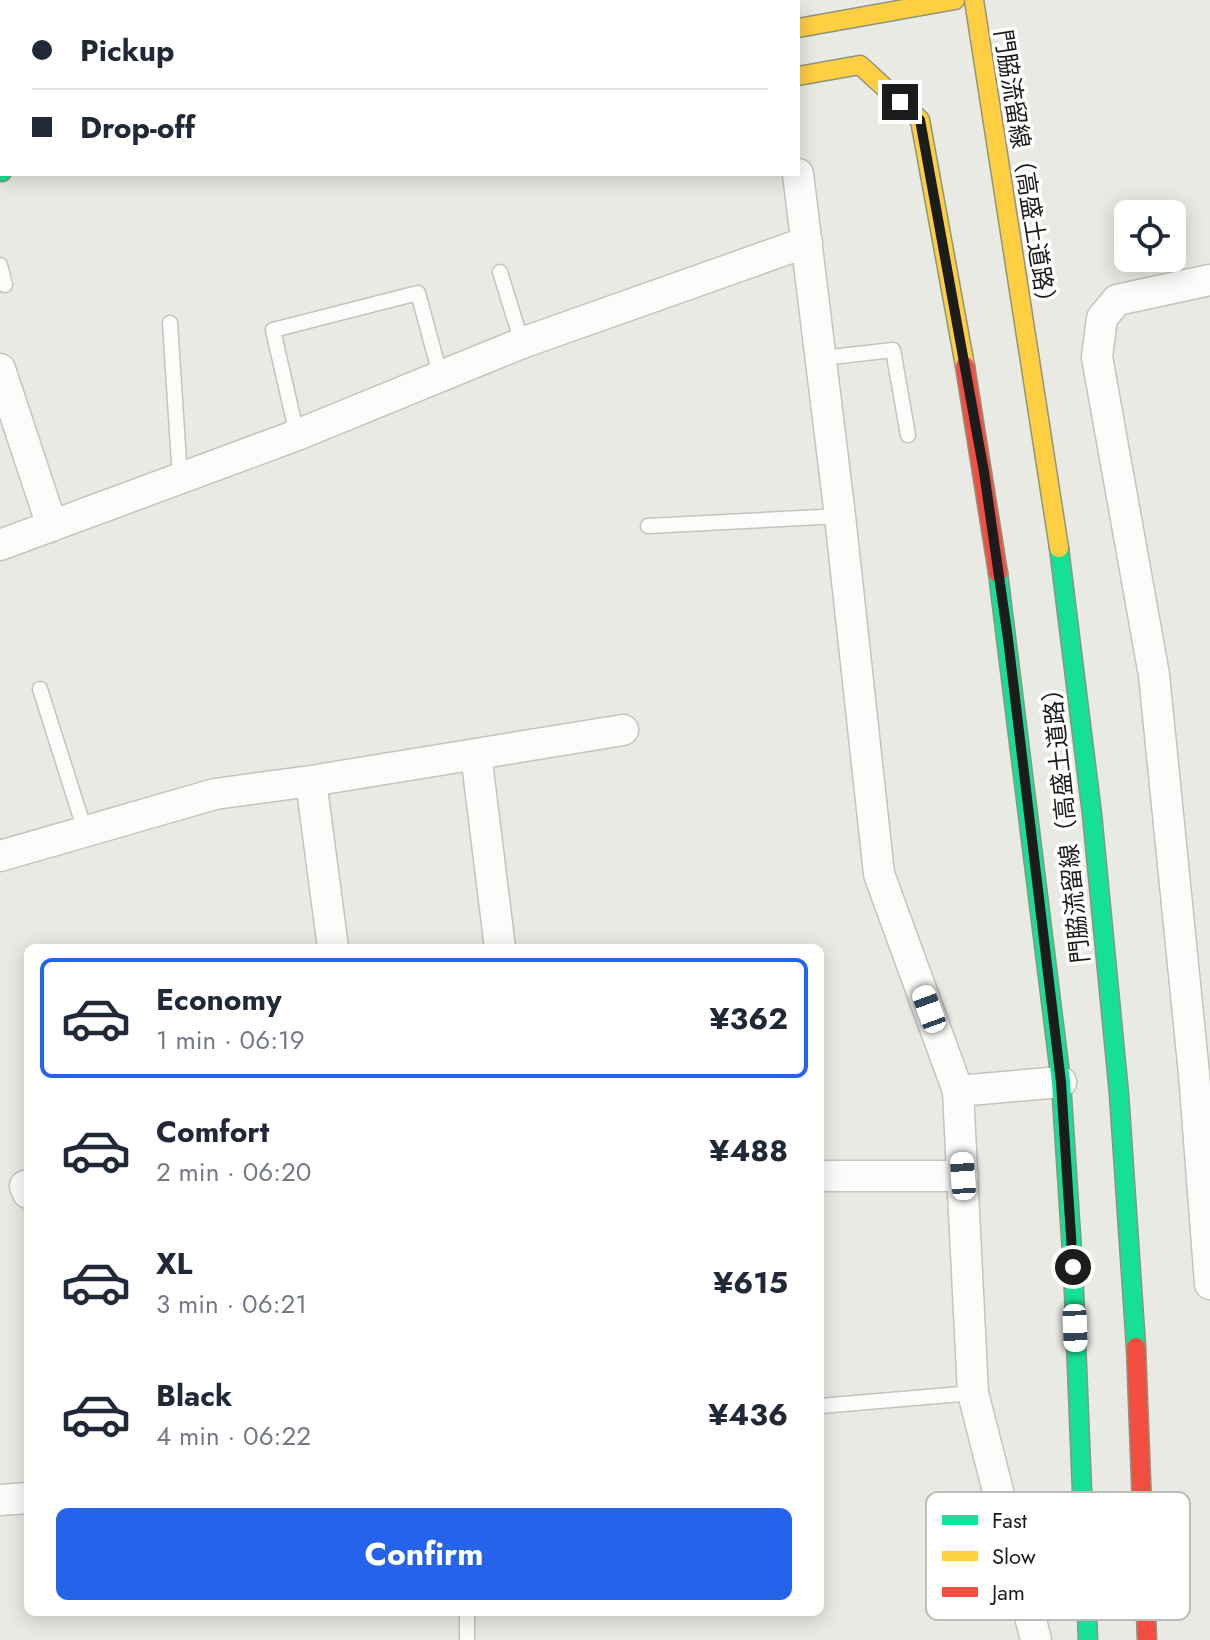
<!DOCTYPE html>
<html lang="en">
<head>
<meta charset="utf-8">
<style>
	:root { --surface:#fff; --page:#f6f6f7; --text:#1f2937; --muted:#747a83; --line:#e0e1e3; --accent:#2563eb }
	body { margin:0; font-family:Jost,"Noto Sans JP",sans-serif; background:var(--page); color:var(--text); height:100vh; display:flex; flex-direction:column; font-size:30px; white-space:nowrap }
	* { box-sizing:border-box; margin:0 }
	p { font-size:26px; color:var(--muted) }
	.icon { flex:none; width:44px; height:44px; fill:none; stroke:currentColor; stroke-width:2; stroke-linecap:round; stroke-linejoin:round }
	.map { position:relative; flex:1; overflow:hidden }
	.drawer { position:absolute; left:24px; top:944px; width:800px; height:672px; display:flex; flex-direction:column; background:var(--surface); border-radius:12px; box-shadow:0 4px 20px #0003 }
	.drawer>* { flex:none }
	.guide { position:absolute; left:0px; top:0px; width:800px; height:176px; box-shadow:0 4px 20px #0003; display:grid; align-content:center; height:176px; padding:0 32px; background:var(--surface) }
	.controls { position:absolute; left:1114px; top:200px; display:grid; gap:16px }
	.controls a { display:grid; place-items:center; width:72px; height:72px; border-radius:12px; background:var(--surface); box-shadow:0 4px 20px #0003; font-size:40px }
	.end { position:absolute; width:36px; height:36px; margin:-18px; border:10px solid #1c1c1c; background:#fff; box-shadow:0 0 0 4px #fff }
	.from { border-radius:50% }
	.car { position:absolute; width:24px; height:48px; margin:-24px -12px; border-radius:10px; box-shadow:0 0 6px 2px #0007; background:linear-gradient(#fff 24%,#345 0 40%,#fff 0 76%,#345 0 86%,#fff 0) }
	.guide b { display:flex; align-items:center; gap:28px; height:76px; font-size:30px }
	.guide b+b { border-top:2px solid var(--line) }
	.guide i { width:20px; height:20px; background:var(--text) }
	ul { padding:14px 0 0; list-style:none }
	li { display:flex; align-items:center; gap:24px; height:120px; margin:0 16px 12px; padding:0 16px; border:4px solid transparent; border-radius:12px }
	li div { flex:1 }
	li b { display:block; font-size:30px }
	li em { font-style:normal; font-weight:700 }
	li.current { border-color:var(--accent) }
	li>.icon { width:72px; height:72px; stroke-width:1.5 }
	.primary-button { display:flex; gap:16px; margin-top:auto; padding:16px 32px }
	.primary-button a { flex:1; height:92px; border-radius:12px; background:var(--accent); color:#fff; font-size:32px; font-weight:700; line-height:92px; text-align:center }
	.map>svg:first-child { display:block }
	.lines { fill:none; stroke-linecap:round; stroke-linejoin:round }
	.lane-casing { stroke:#c3c3c0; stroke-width:17 }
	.street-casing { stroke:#c3c3c0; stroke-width:33 }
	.fast-casing { stroke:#8f957c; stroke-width:21 }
	.slow-casing { stroke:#8f957c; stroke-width:21 }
	.jam-casing { stroke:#8f957c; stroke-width:21 }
	.lane { stroke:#fcfcfb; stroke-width:14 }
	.street { stroke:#fcfcfb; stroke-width:30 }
	.fast { stroke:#16e098; stroke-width:18 }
	.slow { stroke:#ffcf43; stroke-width:18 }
	.jam { stroke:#f24e42; stroke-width:18 }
	.route { stroke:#1c1c1c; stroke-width:10 }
	.labels { text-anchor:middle; stroke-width:7; stroke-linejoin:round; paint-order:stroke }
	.street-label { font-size:24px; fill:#1c1c1c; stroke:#fff }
	.key { fill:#fff; stroke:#bbb; stroke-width:2 }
	.key-label { font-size:22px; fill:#1c1c1c }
</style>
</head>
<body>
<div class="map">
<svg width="1210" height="1640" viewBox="0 0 1210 1640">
	<rect width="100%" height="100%" fill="#eaeae4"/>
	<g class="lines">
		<!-- lane casing -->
		<g class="lane-casing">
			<path id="lane" d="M56 0 57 2
				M258 0V2
				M0 265 5 285
				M500 272 522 343
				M170 323 180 478
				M822 358 893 350 908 435
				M297 435 273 330 418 293 441 378
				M648 526 840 516
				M40 689 85 831
				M820 1406 973 1393
				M467 1640V1612"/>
		</g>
		<!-- street casing -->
		<g class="street-casing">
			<path id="street" d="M685 2 696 0
				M798 174 840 516 879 874 958 1091 973 1393 1036 1640
				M1210 280 1117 300 1102 318 1097 357 1154 675 1194 1074 1210 1284
				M0 369 52 526
				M0 545 297 435 522 343 807 242
				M476 754 500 948
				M311 781 333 948
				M0 856 215 794 311 781 623 730
				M958 1091 1061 1082
				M820 1176H963
				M25 1186 28 1193
				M0 1500 28 1498"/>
		</g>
		<!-- fast casing -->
		<g class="fast-casing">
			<path id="fast" d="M0 172H2
				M1059 548 1092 814 1119 1094 1136 1347
				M998 573 1061 1082 1073 1267 1088 1640"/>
		</g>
		<!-- slow casing -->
		<g class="slow-casing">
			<path id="slow" d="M974 0 1059 548
				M798 28 955 0
				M798 76 860 65 920 120 965 366"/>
		</g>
		<!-- jam casing -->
		<g class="jam-casing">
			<path id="jam" d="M965 366 998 573
				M1136 1347 1147 1640"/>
		</g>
		<!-- lane -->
		<use href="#lane" class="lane"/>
		<!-- street -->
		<use href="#street" class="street"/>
		<!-- fast -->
		<use href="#fast" class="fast"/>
		<!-- slow -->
		<use href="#slow" class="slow"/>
		<!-- jam -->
		<use href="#jam" class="jam"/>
	</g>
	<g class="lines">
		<!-- route -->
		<path class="route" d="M900 102 920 120 984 472 1008 639 1061 1082 1073 1267"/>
	</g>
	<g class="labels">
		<!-- street labels -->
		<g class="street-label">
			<text transform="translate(1025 172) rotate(81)" y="8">門脇流留線（高盛土道路）</text>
			<text transform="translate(1066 820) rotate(-96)" y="8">門脇流留線（高盛土道路）</text>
		</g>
	</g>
	<!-- legend -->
	<rect x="926" y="1492" width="264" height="128" rx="12" class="key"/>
	<rect x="942" y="1515" width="36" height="10" fill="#16e098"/>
	<rect x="942" y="1551" width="36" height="10" fill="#ffcf43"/>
	<rect x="942" y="1587" width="36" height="10" fill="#f24e42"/>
	<g class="key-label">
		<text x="992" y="1528">Fast</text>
		<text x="992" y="1564">Slow</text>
		<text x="992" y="1600">Jam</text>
	</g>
</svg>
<div class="controls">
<a><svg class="icon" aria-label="locate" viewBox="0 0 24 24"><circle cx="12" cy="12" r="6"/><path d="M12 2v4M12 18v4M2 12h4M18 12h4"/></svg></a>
</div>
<i class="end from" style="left:1073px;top:1267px"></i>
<i class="end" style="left:900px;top:102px"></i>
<i class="car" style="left:929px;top:1009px;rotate:340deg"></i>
<i class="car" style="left:963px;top:1176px;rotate:356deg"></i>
<i class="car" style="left:1075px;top:1328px;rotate:178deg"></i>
<div class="guide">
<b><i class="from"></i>Pickup</b>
<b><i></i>Drop-off</b>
</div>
<section class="drawer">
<ul>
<li class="current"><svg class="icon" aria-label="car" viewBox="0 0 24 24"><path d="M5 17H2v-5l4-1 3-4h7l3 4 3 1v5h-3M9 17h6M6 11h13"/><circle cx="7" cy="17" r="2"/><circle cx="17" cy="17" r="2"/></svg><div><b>Economy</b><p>1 min · 06:19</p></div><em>¥362</em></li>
<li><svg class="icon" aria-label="car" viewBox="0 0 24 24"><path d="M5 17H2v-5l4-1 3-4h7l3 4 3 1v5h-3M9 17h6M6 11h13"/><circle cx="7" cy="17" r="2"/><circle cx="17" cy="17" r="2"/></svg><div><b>Comfort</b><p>2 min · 06:20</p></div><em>¥488</em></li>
<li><svg class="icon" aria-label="car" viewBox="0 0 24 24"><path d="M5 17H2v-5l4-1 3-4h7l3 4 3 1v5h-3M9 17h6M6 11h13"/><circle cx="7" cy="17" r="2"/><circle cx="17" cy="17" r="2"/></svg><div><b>XL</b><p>3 min · 06:21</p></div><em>¥615</em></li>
<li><svg class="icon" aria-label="car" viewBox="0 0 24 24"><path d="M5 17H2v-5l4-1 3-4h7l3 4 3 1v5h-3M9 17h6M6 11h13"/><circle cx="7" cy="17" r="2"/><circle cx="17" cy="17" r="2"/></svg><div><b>Black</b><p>4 min · 06:22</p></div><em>¥436</em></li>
</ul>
<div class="primary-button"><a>Confirm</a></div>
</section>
</div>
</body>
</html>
